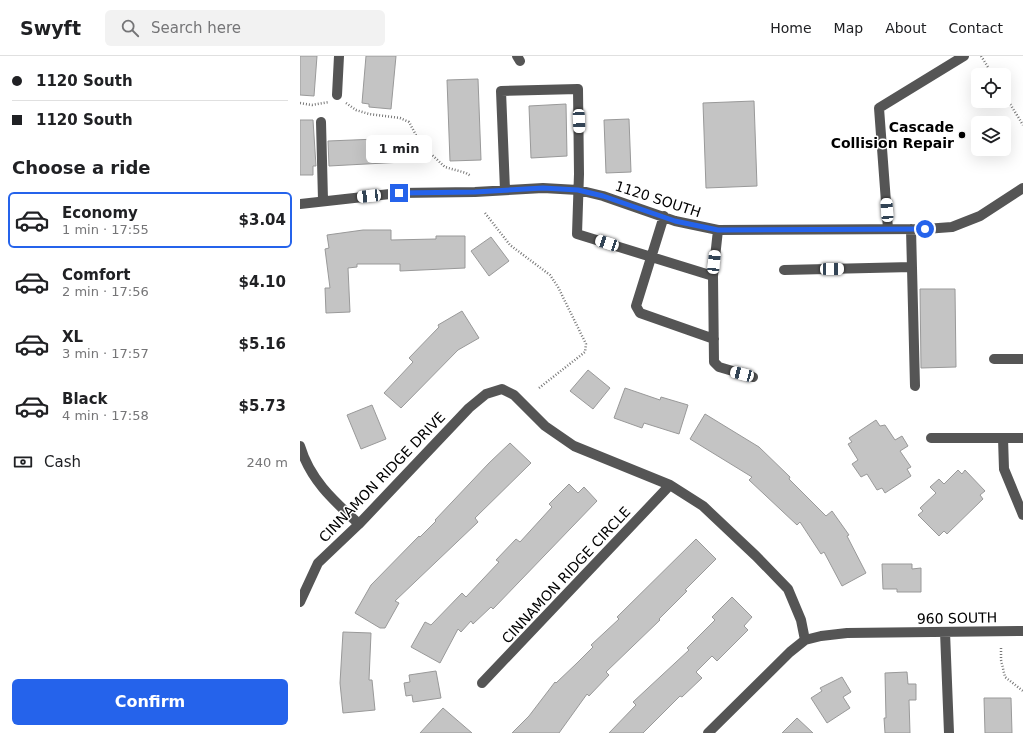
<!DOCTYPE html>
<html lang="en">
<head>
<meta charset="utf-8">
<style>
	:root { --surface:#fff; --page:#f2f2f2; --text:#202124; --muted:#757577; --line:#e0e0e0; --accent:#2563eb }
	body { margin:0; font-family:"DejaVu Sans",sans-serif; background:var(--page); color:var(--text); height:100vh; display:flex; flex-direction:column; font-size:15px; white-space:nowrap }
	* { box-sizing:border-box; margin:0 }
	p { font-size:13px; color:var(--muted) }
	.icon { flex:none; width:22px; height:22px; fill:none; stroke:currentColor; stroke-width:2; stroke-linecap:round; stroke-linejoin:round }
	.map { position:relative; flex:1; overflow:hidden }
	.side { display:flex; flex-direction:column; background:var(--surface); width:300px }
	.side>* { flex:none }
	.top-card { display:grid; align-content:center; height:88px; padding:0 12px; background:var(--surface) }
	.fabs { position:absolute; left:671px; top:12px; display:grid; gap:8px }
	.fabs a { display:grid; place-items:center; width:40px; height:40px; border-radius:6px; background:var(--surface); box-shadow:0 4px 16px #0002; font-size:20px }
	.end { position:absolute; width:18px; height:18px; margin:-9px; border:5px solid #2563eb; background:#fff; box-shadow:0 0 0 2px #fff }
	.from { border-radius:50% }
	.bubble { position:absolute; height:28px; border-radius:6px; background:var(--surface); box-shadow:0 4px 16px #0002; font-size:13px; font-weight:700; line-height:28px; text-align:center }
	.car { position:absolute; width:12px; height:24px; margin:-12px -6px; border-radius:5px; box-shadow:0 0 3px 1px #0007; background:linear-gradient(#fff 24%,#345 0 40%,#fff 0 76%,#345 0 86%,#fff 0) }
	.top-card b { display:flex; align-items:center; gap:14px; height:38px; font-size:15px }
	.top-card b+b { border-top:1px solid var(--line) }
	.top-card i { width:10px; height:10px; background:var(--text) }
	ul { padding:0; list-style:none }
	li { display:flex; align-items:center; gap:12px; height:56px; margin:0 8px 6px; padding:0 4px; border:2px solid transparent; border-radius:6px }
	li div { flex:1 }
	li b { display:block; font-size:15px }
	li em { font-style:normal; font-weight:700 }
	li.on { border-color:var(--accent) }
	li>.icon { width:36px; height:36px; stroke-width:1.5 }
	h2 { padding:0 12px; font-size:18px; line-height:48px }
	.pay { display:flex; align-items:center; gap:10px; height:44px; padding:0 12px; font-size:15px }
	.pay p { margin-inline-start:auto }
	.cta { display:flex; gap:8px; margin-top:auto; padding:8px 12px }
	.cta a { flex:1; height:46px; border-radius:6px; background:var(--accent); color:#fff; font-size:16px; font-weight:700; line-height:46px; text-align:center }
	header { display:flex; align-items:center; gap:24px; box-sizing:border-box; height:56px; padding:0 20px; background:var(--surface); border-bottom:1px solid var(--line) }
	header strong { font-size:19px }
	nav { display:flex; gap:22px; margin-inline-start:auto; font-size:14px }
	.search { width:280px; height:36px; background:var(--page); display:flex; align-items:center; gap:10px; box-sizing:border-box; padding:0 14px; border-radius:6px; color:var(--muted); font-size:15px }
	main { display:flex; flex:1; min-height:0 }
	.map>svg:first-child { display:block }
	.building { fill:#c4c4c4; stroke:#999 }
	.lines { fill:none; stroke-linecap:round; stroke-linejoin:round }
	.path { stroke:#777; stroke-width:2.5; stroke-dasharray:1 2; stroke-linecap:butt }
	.minor { stroke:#555; stroke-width:10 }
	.route { stroke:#2563eb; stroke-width:5 }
	.poi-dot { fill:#000; stroke:#fff; stroke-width:1.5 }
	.labels { text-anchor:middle; stroke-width:3; stroke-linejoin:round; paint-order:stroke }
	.poi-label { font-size:14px; font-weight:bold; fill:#000; stroke:#fff; text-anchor:end }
	.street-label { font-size:14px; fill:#000; stroke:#fff }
</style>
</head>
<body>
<header>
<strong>Swyft</strong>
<div class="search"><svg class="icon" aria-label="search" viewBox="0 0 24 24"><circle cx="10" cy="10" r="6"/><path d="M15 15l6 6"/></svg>Search here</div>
<nav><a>Home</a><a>Map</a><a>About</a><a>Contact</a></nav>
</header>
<main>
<section class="side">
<div class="top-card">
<b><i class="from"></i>1120 South</b>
<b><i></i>1120 South</b>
</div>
<h2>Choose a ride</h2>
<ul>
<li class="on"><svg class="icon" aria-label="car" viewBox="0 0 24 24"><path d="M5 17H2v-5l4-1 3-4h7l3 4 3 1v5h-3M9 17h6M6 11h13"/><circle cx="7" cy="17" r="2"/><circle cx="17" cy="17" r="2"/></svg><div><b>Economy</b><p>1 min · 17:55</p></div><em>$3.04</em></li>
<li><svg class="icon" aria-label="car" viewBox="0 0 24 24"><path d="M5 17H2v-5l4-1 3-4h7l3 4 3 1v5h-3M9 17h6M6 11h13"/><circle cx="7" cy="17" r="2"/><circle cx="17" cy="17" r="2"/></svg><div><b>Comfort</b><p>2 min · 17:56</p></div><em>$4.10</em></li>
<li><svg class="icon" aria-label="car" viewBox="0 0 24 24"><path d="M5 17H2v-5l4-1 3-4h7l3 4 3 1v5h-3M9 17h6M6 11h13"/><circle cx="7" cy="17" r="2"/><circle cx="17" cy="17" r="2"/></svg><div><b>XL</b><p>3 min · 17:57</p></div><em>$5.16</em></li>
<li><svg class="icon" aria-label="car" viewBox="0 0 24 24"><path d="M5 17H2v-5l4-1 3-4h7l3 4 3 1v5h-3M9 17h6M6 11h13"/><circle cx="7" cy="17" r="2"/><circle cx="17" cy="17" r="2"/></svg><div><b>Black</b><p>4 min · 17:58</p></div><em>$5.73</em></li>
</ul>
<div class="pay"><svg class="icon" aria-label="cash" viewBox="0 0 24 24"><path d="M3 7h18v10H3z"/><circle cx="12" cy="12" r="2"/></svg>Cash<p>240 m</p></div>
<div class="cta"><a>Confirm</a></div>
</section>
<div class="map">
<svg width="723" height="677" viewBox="0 0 723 677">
	<rect width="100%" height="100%" fill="#fff"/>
	<!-- building -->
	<path class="building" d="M0 0H17L14 40 0 39Z
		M66 0H96L91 53 69 51V48L62 47Z
		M178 23 181 104 150 105 147 24Z
		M454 45 457 130 406 132 403 47Z
		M266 48 267 100 231 102 229 50Z
		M329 63 331 116 306 117 304 64Z
		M0 64H13L16 110H13V119H0Z
		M102 82 103 106 29 110 28 85Z
		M63 174H91V184L136 183V180H165V212L100 215V208H57V211L48 212 50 256 26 257 25 232H30L25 193 29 192 27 179Z
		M191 181 209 205 189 220 171 195Z
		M620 233H655L656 311 621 312Z
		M162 255 179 282 158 294 101 352 84 337 113 306 109 302 139 271 138 269Z
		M288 314 310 332 293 353 270 335Z
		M325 332 360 344 361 341 388 349 379 378 344 367 342 372 314 362Z
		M72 349 86 383 61 393 47 359Z
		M405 358 459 391 490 421 489 423 526 460 532 455 549 479 547 480 566 517 542 530 524 496 521 498 500 466 497 469 449 424 452 421 390 383Z
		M576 364 580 370 585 369 595 384 602 380 608 390 600 395 611 411 607 413 611 420 585 437 582 432 577 434 567 418 561 421 552 408 558 404 548 388 552 386 549 382Z
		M210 387 231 407 175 462 178 466 95 545 99 547 85 572H80L55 557 71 529 119 480 120 481 136 465 135 464 189 407Z
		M658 414 662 418 665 414 685 435 680 439 683 443 647 478 644 475 639 480 618 459 623 455 620 452 636 437 630 431 639 423 644 428Z
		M269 428 278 437 284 431 297 445 193 553 191 551 173 568 171 565 161 576 158 573 140 607 111 591 125 566 131 569 162 537 166 541 199 506 196 504 216 483 220 486 252 451 249 448Z
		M396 483 416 503 385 534 387 535 359 563 360 564 306 616 309 619 289 640 287 638 259 677H212L229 660 255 626 256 627 277 607 293 591 291 589 319 563 317 561Z
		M582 508H612V513L621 512V536H597V533H583Z
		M432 541 452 561 444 570 448 574 417 605 412 600 396 616 402 622 382 641 380 640 343 677H309L336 649 333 646 389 594 387 592 415 564 412 561Z
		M43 576 71 577 69 624H72L75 654 43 657 40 627Z
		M136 615 141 642 113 646 112 639 106 640 104 627 110 626 109 619Z
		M607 616 608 628H616V644H609L610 677H585L584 662H586L585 617Z
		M542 621 551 636 543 641 550 652 527 667 511 642 522 635 520 632Z
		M684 642H711L712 677H685Z
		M143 652 172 677H120Z
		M497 662 513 677H482Z"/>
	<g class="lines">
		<!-- path -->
		<path class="path" d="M681 0 693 19
			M704 38 723 69
			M0 47 12 49 29 46
			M46 47 56 54 69 58 100 62 109 66 116 79 131 98 145 111 166 117 171 120
			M185 157 210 189 250 219 258 231 286 288 285 296 239 332
			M701 592V604L705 621 723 635"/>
		<!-- minor -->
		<path class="minor" d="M217 0 220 5
			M37 39 39 0
			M21 66 23 144
			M205 134 201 35 278 33 279 118 277 178 413 220
			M0 148 99 137 175 136 243 132 278 134 303 140 375 165 418 174 625 173 652 171 680 160 723 132
			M364 160 336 250 340 257 414 283
			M588 173 579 52 664 0
			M611 173 615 330
			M418 174 413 220 414 306 419 311 453 321
			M484 214 612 211
			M694 303H723
			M631 382H723
			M703 382 704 413 723 459
			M0 390C10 424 34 445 59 468
			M0 546 18 507 59 468 169 352 186 338 202 333 214 339 245 370 274 390 370 429 403 450 456 500 488 533 501 564 505 584
			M645 576 649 677
			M182 627 370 429
			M408 677 490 596 505 584 521 580 547 577 723 575"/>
	</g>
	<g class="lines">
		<!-- route -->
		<path class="route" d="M99 137 175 136 243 132 278 134 303 140 375 165 418 174 625 173"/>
	</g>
	<!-- markers -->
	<circle class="poi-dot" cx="662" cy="79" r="4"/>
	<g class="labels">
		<!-- poi labels -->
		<g class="poi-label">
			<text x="654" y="76">Cascade<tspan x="654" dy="16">Collision Repair</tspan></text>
		</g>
		<!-- street labels -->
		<g class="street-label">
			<text transform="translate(358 143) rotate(18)" y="5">1120 SOUTH</text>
			<text transform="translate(82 421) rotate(-46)" y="5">CINNAMON RIDGE DRIVE</text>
			<text transform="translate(266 519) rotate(-47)" y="5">CINNAMON RIDGE CIRCLE</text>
			<text transform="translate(657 562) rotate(-1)" y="5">960 SOUTH</text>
		</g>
	</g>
</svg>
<div class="fabs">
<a><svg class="icon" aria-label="locate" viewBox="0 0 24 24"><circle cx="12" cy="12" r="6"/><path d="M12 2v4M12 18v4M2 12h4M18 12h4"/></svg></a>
<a><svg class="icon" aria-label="layers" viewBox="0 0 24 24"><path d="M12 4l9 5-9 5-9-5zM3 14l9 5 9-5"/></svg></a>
</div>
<i class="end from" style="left:625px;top:173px"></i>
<i class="end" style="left:99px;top:137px"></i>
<div class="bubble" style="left:66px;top:79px;width:66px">1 min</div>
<i class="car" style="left:279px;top:65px;rotate:178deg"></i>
<i class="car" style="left:69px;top:140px;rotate:264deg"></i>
<i class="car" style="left:587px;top:154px;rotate:356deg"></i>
<i class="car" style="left:307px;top:187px;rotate:288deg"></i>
<i class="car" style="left:414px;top:206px;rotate:6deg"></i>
<i class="car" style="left:532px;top:213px;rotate:89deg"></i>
<i class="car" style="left:442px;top:318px;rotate:285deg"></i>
</div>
</main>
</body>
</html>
